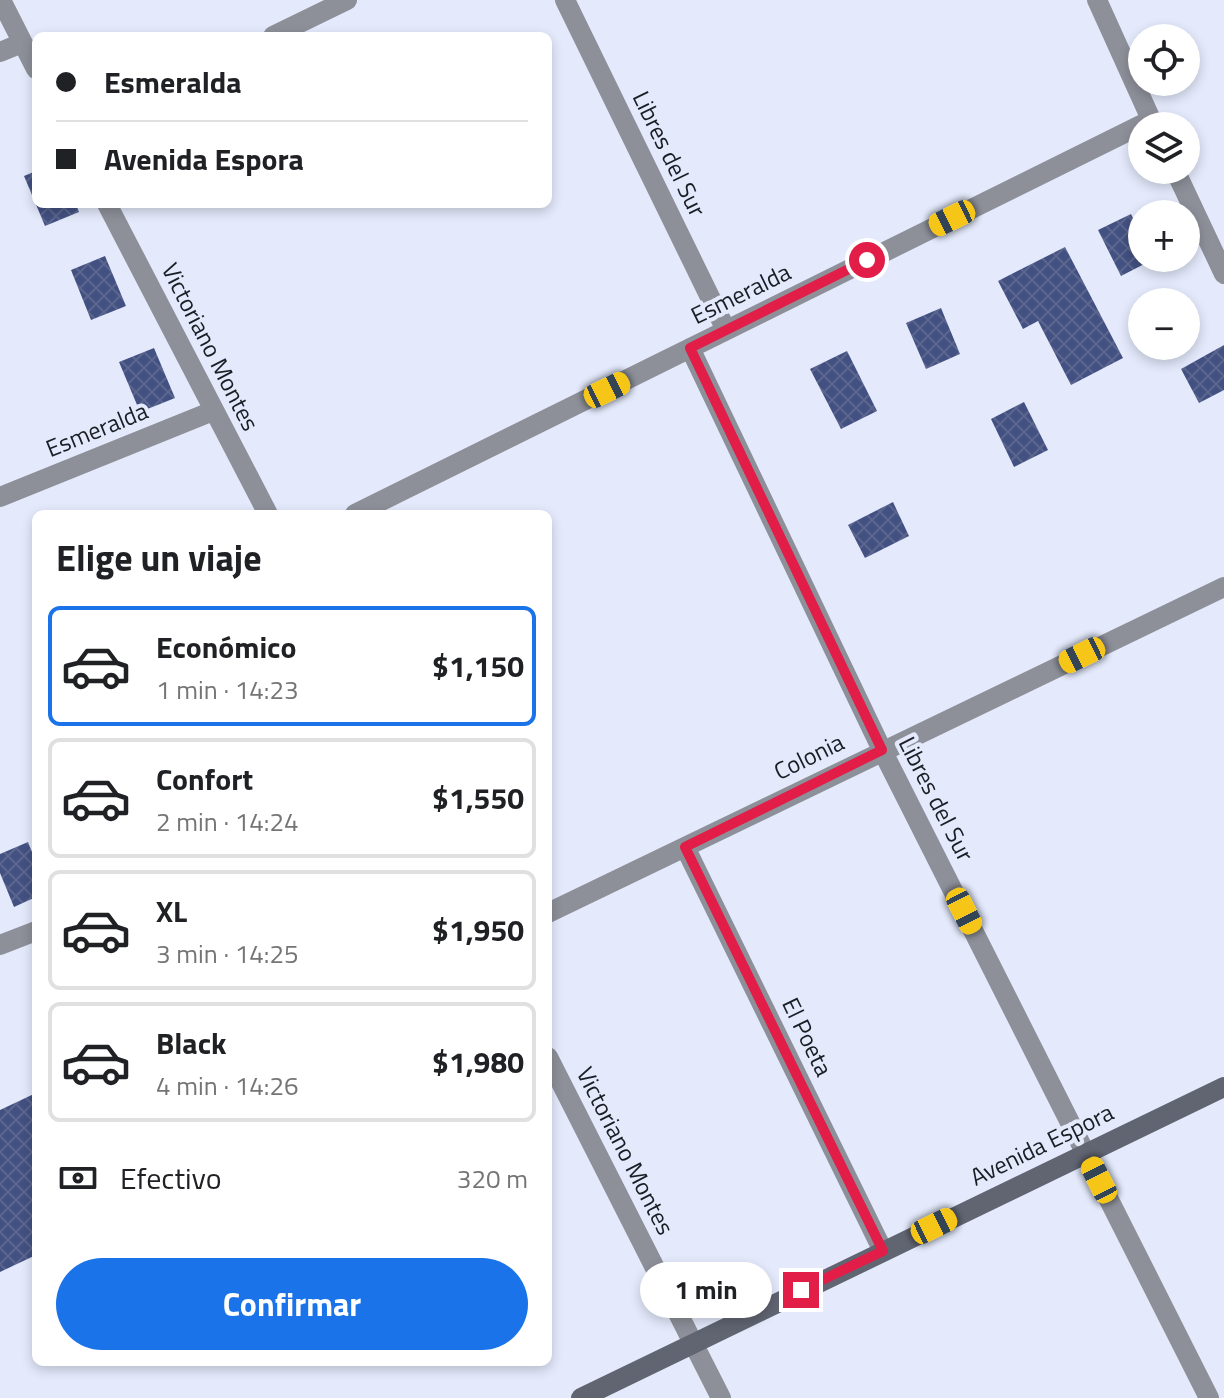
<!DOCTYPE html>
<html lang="es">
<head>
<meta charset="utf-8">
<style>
	:root { --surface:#fff; --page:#f2f2f2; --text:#202124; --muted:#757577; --line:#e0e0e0; --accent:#1a73e8 }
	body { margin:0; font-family:"Titillium Web",sans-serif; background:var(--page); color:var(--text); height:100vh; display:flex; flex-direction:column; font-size:30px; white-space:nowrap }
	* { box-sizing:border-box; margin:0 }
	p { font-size:26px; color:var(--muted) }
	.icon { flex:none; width:44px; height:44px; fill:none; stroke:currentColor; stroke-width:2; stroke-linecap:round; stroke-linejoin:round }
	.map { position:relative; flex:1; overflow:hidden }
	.sheet { position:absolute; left:32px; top:510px; width:520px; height:856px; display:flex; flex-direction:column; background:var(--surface); border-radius:12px; box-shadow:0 4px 12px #0003 }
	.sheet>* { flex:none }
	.hud { position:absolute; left:32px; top:32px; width:520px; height:176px; border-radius:12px; box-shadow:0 4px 12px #0003; display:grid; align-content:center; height:176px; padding:0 24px; background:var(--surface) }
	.buttons { position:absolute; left:1128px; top:24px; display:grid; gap:16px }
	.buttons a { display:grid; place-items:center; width:72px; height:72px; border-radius:50%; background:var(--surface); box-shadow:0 4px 12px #0003; font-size:40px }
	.end { position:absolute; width:36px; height:36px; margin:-18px; border:10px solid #e11d48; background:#fff; box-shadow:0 0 0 4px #fff }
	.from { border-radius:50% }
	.bubble { position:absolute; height:56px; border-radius:28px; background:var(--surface); box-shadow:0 4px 12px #0003; font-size:26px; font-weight:700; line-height:56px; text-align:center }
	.car { position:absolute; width:24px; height:48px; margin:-24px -12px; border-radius:10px; box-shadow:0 0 6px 2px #0007; background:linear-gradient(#f5c518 24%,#345 0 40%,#f5c518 0 76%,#345 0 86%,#f5c518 0) }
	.hud b { display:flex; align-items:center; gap:28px; height:76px; font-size:30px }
	.hud b+b { border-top:2px solid var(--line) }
	.hud i { width:20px; height:20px; background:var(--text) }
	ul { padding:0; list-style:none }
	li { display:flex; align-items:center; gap:24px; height:120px; margin:0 16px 12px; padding:0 8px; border:4px solid var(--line); border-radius:12px }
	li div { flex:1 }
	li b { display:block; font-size:30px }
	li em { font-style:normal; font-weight:700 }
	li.current { border-color:var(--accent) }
	li>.icon { width:72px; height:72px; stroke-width:1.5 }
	h2 { padding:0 24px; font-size:36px; line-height:96px }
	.pay { display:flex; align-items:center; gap:20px; height:88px; padding:0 24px; font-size:30px }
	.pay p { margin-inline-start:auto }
	.action { display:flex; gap:16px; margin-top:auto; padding:16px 24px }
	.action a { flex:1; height:92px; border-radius:48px; background:var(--accent); color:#fff; font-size:32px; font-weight:700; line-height:92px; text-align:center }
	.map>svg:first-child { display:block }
	.building { fill:url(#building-cross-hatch) }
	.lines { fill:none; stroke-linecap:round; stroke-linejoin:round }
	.street { stroke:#8d9099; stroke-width:20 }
	.secondary { stroke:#616572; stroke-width:20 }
	.route { stroke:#e11d48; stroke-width:10 }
	.labels { text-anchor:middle; stroke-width:8; stroke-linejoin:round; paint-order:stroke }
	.street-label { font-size:24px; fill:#1a1d24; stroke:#e4eafc }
</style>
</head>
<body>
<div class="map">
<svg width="1224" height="1398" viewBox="0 0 1224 1398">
	<defs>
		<pattern id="building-cross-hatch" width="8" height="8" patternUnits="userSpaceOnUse" patternTransform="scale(2)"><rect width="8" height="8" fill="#435182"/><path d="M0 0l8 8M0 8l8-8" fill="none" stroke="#5b668e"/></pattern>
	</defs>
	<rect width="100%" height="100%" fill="#e4eafc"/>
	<!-- building -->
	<path class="building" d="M36 171V204H76L79 212 45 226 24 176Z
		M1131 214 1142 237V258H1156L1121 276 1098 230Z
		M1065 247 1123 358 1071 385 1038 321 1023 329 998 281Z
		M105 256 126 306 91 320 71 270Z
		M941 308 960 354 926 369 906 323Z
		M1224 345V390L1199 403 1181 369Z
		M154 348 175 398 140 412 119 362Z
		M847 351 877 411 841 429 810 369Z
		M1024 402 1048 450 1014 467 991 419Z
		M893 502 909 536 865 558 848 525Z
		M28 842 36 862V897L14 907 0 873V854Z
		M36 1093V1255L0 1272V1110Z"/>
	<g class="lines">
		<!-- street -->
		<path class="street" d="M1 0 36 69
			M565 0 726 330
			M1097 0 1154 126
			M273 36 347 0
			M0 52 22 43
			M1175 170 1224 274
			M107 204 268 514
			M690 348 882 750 1209 1398
			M0 497 213 411
			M355 514 1151 120
			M685 847 883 1251
			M548 913 1224 587
			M0 945 36 931
			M548 1057 721 1398"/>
		<!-- secondary -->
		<path class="secondary" d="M581 1398 1224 1087"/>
	</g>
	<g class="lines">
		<!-- route -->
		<path class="route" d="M801 1290 883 1251 685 847 882 750 690 348 867 260"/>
	</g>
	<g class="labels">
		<!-- street labels -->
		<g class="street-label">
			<text transform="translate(669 154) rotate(64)" y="8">Libres del Sur</text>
			<text transform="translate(741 294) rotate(-26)" y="8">Esmeralda</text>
			<text transform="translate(210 347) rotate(63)" y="8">Victoriano Montes</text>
			<text transform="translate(97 430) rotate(-22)" y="8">Esmeralda</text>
			<text transform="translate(809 757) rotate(-26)" y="8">Colonia</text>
			<text transform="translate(936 799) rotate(63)" y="8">Libres del Sur</text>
			<text transform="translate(807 1037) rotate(64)" y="8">El Poeta</text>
			<text transform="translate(1042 1145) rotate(-26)" y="8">Avenida Espora</text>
			<text transform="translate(625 1151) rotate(63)" y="8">Victoriano Montes</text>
		</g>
	</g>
</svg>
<div class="buttons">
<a><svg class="icon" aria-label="locate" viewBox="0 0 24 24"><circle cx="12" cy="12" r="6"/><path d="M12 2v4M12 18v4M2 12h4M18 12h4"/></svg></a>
<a><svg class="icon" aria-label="layers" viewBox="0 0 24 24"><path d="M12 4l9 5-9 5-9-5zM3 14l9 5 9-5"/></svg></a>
<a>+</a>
<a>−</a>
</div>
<i class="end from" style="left:867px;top:260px"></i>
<i class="end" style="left:801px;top:1290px"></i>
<div class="bubble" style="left:640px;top:1262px;width:132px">1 min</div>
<i class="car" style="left:952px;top:218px;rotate:244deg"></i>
<i class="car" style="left:607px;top:390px;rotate:64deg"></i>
<i class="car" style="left:1082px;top:655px;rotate:244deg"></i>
<i class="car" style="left:964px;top:911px;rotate:153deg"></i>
<i class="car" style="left:1099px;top:1180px;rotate:333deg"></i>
<i class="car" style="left:934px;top:1226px;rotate:64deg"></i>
<div class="hud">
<b><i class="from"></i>Esmeralda</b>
<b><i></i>Avenida Espora</b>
</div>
<section class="sheet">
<h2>Elige un viaje</h2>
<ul>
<li class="current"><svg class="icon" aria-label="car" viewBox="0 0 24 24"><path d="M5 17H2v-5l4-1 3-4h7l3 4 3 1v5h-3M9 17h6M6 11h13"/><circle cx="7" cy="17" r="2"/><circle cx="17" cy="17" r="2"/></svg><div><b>Económico</b><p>1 min · 14:23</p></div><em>$1,150</em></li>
<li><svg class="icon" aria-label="car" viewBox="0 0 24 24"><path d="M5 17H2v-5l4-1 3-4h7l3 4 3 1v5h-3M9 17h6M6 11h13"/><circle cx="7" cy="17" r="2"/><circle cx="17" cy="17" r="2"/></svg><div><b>Confort</b><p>2 min · 14:24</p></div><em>$1,550</em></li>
<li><svg class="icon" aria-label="car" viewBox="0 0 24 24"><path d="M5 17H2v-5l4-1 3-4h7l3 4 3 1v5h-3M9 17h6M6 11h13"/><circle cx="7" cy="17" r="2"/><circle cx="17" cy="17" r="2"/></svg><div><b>XL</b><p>3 min · 14:25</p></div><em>$1,950</em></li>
<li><svg class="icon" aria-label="car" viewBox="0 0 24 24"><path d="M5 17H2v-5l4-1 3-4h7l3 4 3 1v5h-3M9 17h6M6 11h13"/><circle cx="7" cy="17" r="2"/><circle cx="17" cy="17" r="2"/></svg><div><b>Black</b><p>4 min · 14:26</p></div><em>$1,980</em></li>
</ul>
<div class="pay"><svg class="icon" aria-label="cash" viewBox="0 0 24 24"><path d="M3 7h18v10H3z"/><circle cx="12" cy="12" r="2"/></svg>Efectivo<p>320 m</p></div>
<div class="action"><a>Confirmar</a></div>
</section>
</div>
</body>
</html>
